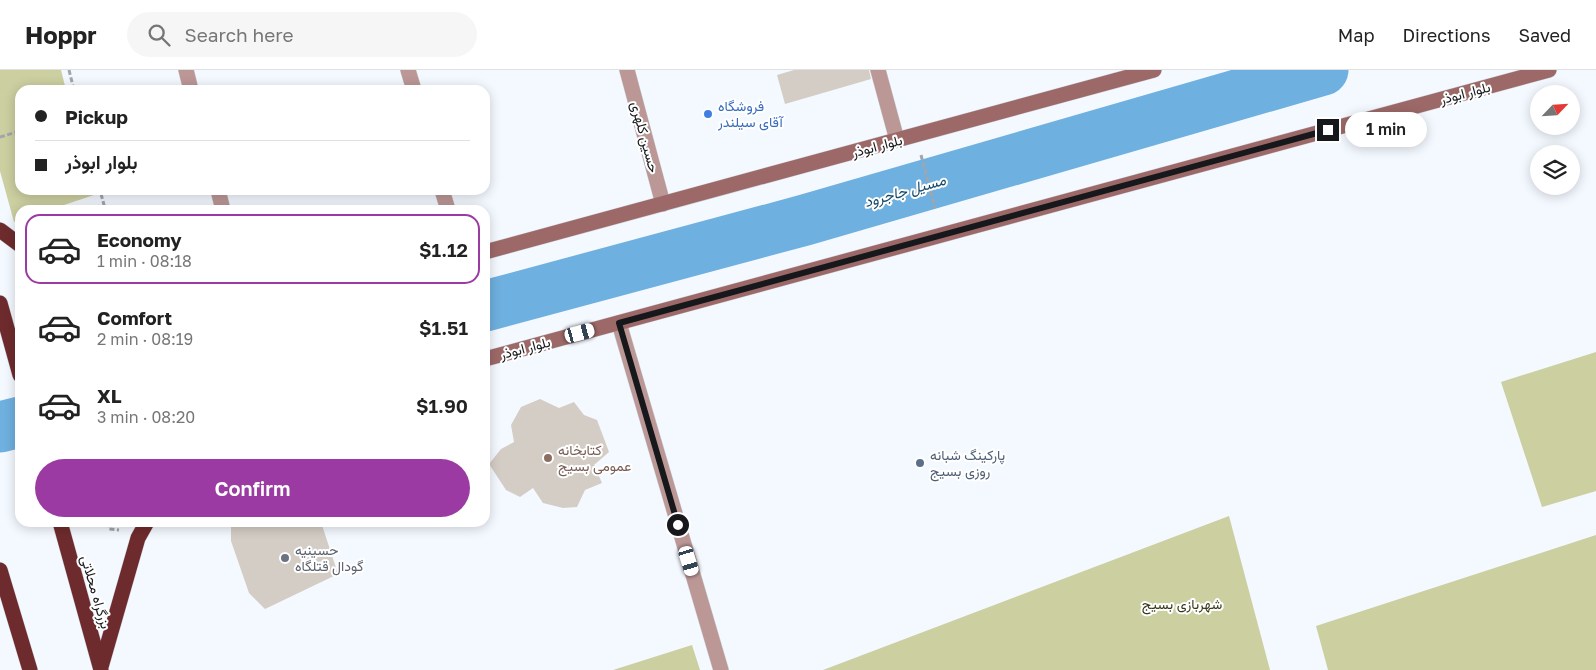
<!DOCTYPE html>
<html lang="en">
<head>
<meta charset="utf-8">
<style>
	:root { --surface:#fff; --page:#f6f6f6; --text:#222; --muted:#767676; --line:#e0e0e0; --accent:#9a3aa2 }
	body { margin:0; font-family:"Golos Text",Vazirmatn,sans-serif; background:var(--page); color:var(--text); height:100vh; display:flex; flex-direction:column; font-size:19px; white-space:nowrap }
	* { box-sizing:border-box; margin:0 }
	p { font-size:16px; color:var(--muted) }
	.icon { flex:none; width:28px; height:28px; fill:none; stroke:currentColor; stroke-width:2; stroke-linecap:round; stroke-linejoin:round }
	.map { position:relative; flex:1; overflow:hidden }
	.sheet { position:absolute; left:15px; top:135px; width:475px; height:322px; display:flex; flex-direction:column; background:var(--surface); border-radius:15px; box-shadow:0 2px 12px #0003 }
	.sheet>* { flex:none }
	.banner { position:absolute; left:15px; top:15px; width:475px; height:110px; border-radius:15px; box-shadow:0 2px 12px #0003; display:grid; align-content:center; height:110px; padding:0 20px; background:var(--surface) }
	.needle { width:32px; rotate:65deg }
	.controls { position:absolute; left:1530px; top:15px; display:grid; gap:10px }
	.controls a { display:grid; place-items:center; width:50px; height:50px; border-radius:50%; background:var(--surface); box-shadow:0 2px 12px #0003; font-size:25px }
	.end { position:absolute; width:22px; height:22px; margin:-11px; border:6px solid #16181b; background:#fff; box-shadow:0 0 0 2px #fff }
	.from { border-radius:50% }
	.bubble { position:absolute; height:35px; border-radius:18px; background:var(--surface); box-shadow:0 2px 12px #0003; font-size:16px; font-weight:600; line-height:35px; text-align:center }
	.car { position:absolute; width:15px; height:30px; margin:-15px -8px; border-radius:6px; box-shadow:0 0 4px 1px #0007; background:linear-gradient(#fff 24%,#345 0 40%,#fff 0 76%,#345 0 86%,#fff 0) }
	.banner b { display:flex; align-items:center; gap:18px; height:48px; font-size:19px }
	.banner b+b { border-top:1px solid var(--line) }
	.banner i { width:12px; height:12px; background:var(--text) }
	ul { padding:9px 0 0; list-style:none }
	li { display:flex; align-items:center; gap:15px; height:70px; margin:0 10px 8px; padding:0 10px; border:2px solid transparent; border-radius:15px }
	li div { flex:1 }
	li b { display:block; font-size:19px }
	li em { font-style:normal; font-weight:600 }
	li.current { border-color:var(--accent) }
	li>.icon { width:45px; height:45px; stroke-width:1.5 }
	.action { display:flex; gap:10px; margin-top:auto; padding:10px 20px }
	.action a { flex:1; height:58px; border-radius:30px; background:var(--accent); color:#fff; font-size:20px; font-weight:600; line-height:58px; text-align:center }
	header { display:flex; align-items:center; gap:30px; box-sizing:border-box; height:70px; padding:0 25px; background:var(--surface); border-bottom:1px solid var(--line) }
	header strong { font-size:24px }
	nav { display:flex; gap:28px; margin-inline-start:auto; font-size:18px }
	.search { width:350px; height:45px; background:var(--page); display:flex; align-items:center; gap:12px; box-sizing:border-box; padding:0 18px; border-radius:28px; color:var(--muted); font-size:19px }
	.map>svg:first-child { display:block }
	.green { fill:#cccfa0 }
	.lines { fill:none; stroke-linecap:round; stroke-linejoin:round }
	.river { stroke:#6eb0df; stroke-width:51 }
	.building { fill:#d4cdc5 }
	.lane-casing { stroke:#d0d4db; stroke-width:16 }
	.street-casing { stroke:#d0d4db; stroke-width:16 }
	.secondary-casing { stroke:#d0d4db; stroke-width:16 }
	.highway-casing { stroke:#d0d4db; stroke-width:16 }
	.path { stroke:#a2a5ab; stroke-width:3; stroke-dasharray:5 2.5; stroke-linecap:butt }
	.lane { stroke:#bb9796; stroke-width:15 }
	.street { stroke:#bb9796; stroke-width:15 }
	.secondary { stroke:#9c6968; stroke-width:15 }
	.highway { stroke:#6e2b2d; stroke-width:15 }
	.route { stroke:#16181b; stroke-width:6 }
	.shop-dot { fill:#3f7fe0; stroke:#fff; stroke-width:2 }
	.education-dot { fill:#8d6e63; stroke:#fff; stroke-width:2 }
	.service-dot { fill:#5c6f8a; stroke:#fff; stroke-width:2 }
	.worship-dot { fill:#6b7280; stroke:#fff; stroke-width:2 }
	.labels { text-anchor:middle; stroke-width:4; stroke-linejoin:round; paint-order:stroke }
	.street-label { font-size:14px; fill:#16181b; stroke:#fff }
	.shop-label { font-size:14px; fill:#366cbe; stroke:#fff; text-anchor:start }
	.education-label { font-size:14px; fill:#785e54; stroke:#fff; text-anchor:start }
	.service-label { font-size:14px; fill:#4e5e75; stroke:#fff; text-anchor:start }
	.worship-label { font-size:14px; fill:#5b616d; stroke:#fff; text-anchor:start }
	.park-label { font-size:14px; fill:#363817; stroke:#fff }
	.water-label { font-size:15px; font-style:italic; fill:#164a69; stroke:#fff }
</style>
</head>
<body>
<header>
<strong>Hoppr</strong>
<div class="search"><svg class="icon" aria-label="search" viewBox="0 0 24 24"><circle cx="10" cy="10" r="6"/><path d="M15 15l6 6"/></svg>Search here</div>
<nav><a>Map</a><a>Directions</a><a>Saved</a></nav>
</header>
<div class="map">
<svg width="1596" height="600" viewBox="0 0 1596 600">
	<rect width="100%" height="100%" fill="#f4f8ff"/>
	<!-- green -->
	<path class="green" d="M0 0H61L66 20H20V120H92L94 125 49 140H20V150L14 152 0 101Z
		M1596 282V421L1542 437 1501 312Z
		M1229 446 1270 600H823Z
		M1596 465V600H1328L1316 556Z
		M692 575 700 600H613Z"/>
	<g class="lines">
		<!-- river -->
		<path class="river" d="M485 236 805 150 1323 0
			M0 357 20 352"/>
	</g>
	<!-- building -->
	<path class="building" d="M794 0H869L871 9 785 34 777 5Z
		M540 329 559 338 574 332 584 345 597 350 609 382 594 395 602 413 585 420 577 437 563 438 543 433 533 418 520 427 506 420 489 394 501 379 514 372 511 355 521 337Z
		M231 452H321L338 504 265 539 249 523 231 471Z"/>
	<g class="lines">
		<!-- lane casing -->
		<g class="lane-casing">
			<path id="lane" d="M619 253 721 600"/>
		</g>
		<!-- street casing -->
		<g class="street-casing">
			<path id="street" d="M186 0 191 20
				M408 0 414 20
				M627 0 663 134
				M878 0 897 70
				M218 120 223 140
				M442 120 448 140"/>
		</g>
		<!-- secondary casing -->
		<g class="secondary-casing">
			<path id="secondary" d="M485 182 1154 0
				M485 289 1549 0"/>
		</g>
		<!-- highway casing -->
		<g class="highway-casing">
			<path id="highway" d="M0 160 20 175
				M0 233 20 305
				M60 452 101 600
				M0 500 30 600
				M101 597 138 468 147 452"/>
		</g>
		<!-- path -->
		<path class="path" d="M69 0 74 20
			M0 67 20 61
			M921 85 935 138
			M97 140 104 135 100 120
			M108 452 109 459 119 460"/>
		<!-- lane -->
		<use href="#lane" class="lane"/>
		<!-- street -->
		<use href="#street" class="street"/>
		<!-- secondary -->
		<use href="#secondary" class="secondary"/>
		<!-- highway -->
		<use href="#highway" class="highway"/>
	</g>
	<g class="lines">
		<!-- route -->
		<path class="route" d="M678 455 619 253 1328 60"/>
	</g>
	<!-- markers -->
	<circle class="shop-dot" cx="708" cy="44" r="5"/>
	<circle class="education-dot" cx="548" cy="388" r="5"/>
	<circle class="service-dot" cx="920" cy="393" r="5"/>
	<circle class="worship-dot" cx="285" cy="488" r="5"/>
	<g class="labels">
		<!-- street labels -->
		<g class="street-label">
			<text transform="translate(1465 23) rotate(-15)" y="5">بلوار ابوذر</text>
			<text transform="translate(645 67) rotate(75)" y="5">حسین کلهری</text>
			<text transform="translate(877 76) rotate(-15)" y="5">بلوار ابوذر</text>
			<text transform="translate(525 278) rotate(-15)" y="5">بلوار ابوذر</text>
			<text transform="translate(96 522) rotate(74)" y="5">بزرگراه محلاتی</text>
		</g>
		<!-- shop labels -->
		<g class="shop-label">
			<text x="718" y="41">فروشگاه<tspan x="718" dy="16">آقای سیلندر</tspan></text>
		</g>
		<!-- education labels -->
		<g class="education-label">
			<text x="558" y="385">کتابخانه<tspan x="558" dy="16">عمومی بسیج</tspan></text>
		</g>
		<!-- service labels -->
		<g class="service-label">
			<text x="930" y="390">پارکینگ شبانه<tspan x="930" dy="16">روزی بسیج</tspan></text>
		</g>
		<!-- worship labels -->
		<g class="worship-label">
			<text x="295" y="485">حسینیه<tspan x="295" dy="16">گودال قتلگاه</tspan></text>
		</g>
		<!-- park labels -->
		<g class="park-label">
			<text x="1182" y="539">شهربازی بسیج</text>
		</g>
		<!-- water labels -->
		<g class="water-label">
			<text transform="translate(905 121) rotate(-16)" y="5">مسیل جاجرود</text>
		</g>
	</g>
</svg>
<div class="controls">
<a><svg class="needle" viewBox="-14 -14 28 28"><path d="M0-13l5 13h-10z" fill="#e53935"/><path d="M0 13l5-13h-10z" fill="#767676"/></svg></a>
<a><svg class="icon" aria-label="layers" viewBox="0 0 24 24"><path d="M12 4l9 5-9 5-9-5zM3 14l9 5 9-5"/></svg></a>
</div>
<i class="end from" style="left:678px;top:455px"></i>
<i class="end" style="left:1328px;top:60px"></i>
<div class="bubble" style="left:1345px;top:42px;width:82px">1 min</div>
<i class="car" style="left:580px;top:263px;rotate:75deg"></i>
<i class="car" style="left:689px;top:491px;rotate:163deg"></i>
<div class="banner">
<b><i class="from"></i>Pickup</b>
<b><i></i>بلوار ابوذر</b>
</div>
<section class="sheet">
<ul>
<li class="current"><svg class="icon" aria-label="car" viewBox="0 0 24 24"><path d="M5 17H2v-5l4-1 3-4h7l3 4 3 1v5h-3M9 17h6M6 11h13"/><circle cx="7" cy="17" r="2"/><circle cx="17" cy="17" r="2"/></svg><div><b>Economy</b><p>1 min · 08:18</p></div><em>$1.12</em></li>
<li><svg class="icon" aria-label="car" viewBox="0 0 24 24"><path d="M5 17H2v-5l4-1 3-4h7l3 4 3 1v5h-3M9 17h6M6 11h13"/><circle cx="7" cy="17" r="2"/><circle cx="17" cy="17" r="2"/></svg><div><b>Comfort</b><p>2 min · 08:19</p></div><em>$1.51</em></li>
<li><svg class="icon" aria-label="car" viewBox="0 0 24 24"><path d="M5 17H2v-5l4-1 3-4h7l3 4 3 1v5h-3M9 17h6M6 11h13"/><circle cx="7" cy="17" r="2"/><circle cx="17" cy="17" r="2"/></svg><div><b>XL</b><p>3 min · 08:20</p></div><em>$1.90</em></li>
</ul>
<div class="action"><a>Confirm</a></div>
</section>
</div>
</body>
</html>
